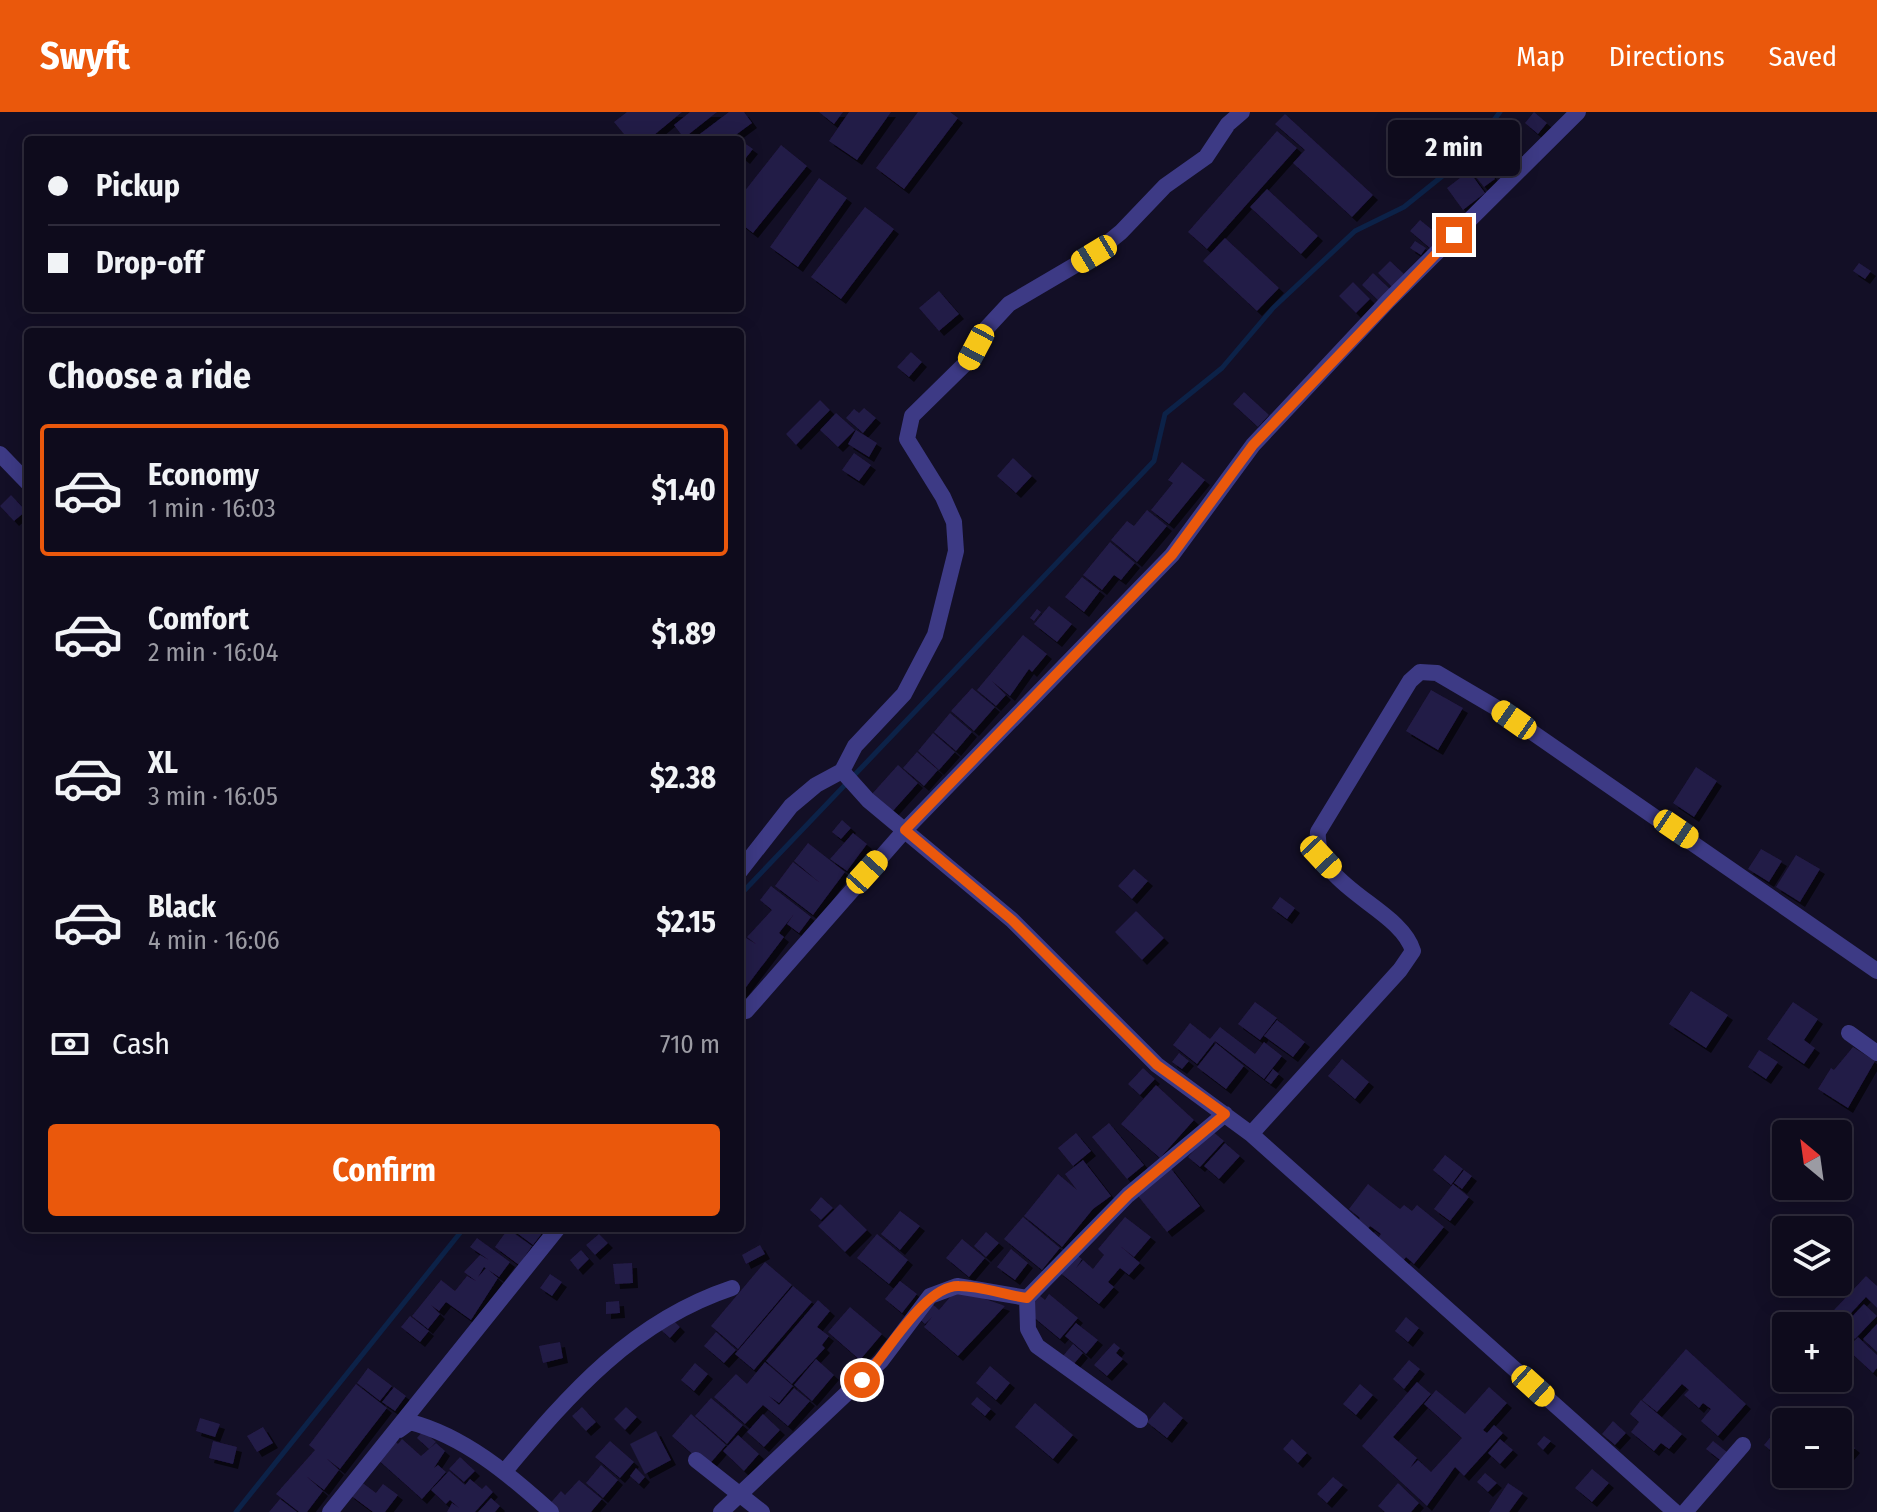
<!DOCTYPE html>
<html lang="en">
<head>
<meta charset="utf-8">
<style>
	:root { --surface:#0e0b1c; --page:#1c1929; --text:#f1f3f6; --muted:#9b9ba3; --line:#2e2b3b; --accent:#ea580c }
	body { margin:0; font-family:"Fira Sans Condensed",sans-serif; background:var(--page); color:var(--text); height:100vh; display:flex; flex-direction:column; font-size:30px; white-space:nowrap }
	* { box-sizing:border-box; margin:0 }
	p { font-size:26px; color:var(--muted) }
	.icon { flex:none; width:44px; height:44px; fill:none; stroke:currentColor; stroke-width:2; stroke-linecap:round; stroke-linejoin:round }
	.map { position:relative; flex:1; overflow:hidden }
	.sheet { position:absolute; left:24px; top:216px; width:720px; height:904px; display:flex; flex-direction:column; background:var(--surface); border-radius:8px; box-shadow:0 4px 20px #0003,0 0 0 2px var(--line) }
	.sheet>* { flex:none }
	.hud { position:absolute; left:24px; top:24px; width:720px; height:176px; border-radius:8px; box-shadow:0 4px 20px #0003,0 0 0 2px var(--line); display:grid; align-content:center; height:176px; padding:0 24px; background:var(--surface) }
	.needle { width:52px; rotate:331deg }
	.controls { position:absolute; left:1772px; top:1008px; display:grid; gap:16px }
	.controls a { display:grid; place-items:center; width:80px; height:80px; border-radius:8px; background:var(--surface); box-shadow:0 4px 20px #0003,0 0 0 2px var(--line); font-size:40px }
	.end { position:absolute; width:36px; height:36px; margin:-18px; border:10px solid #ea580c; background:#fff; box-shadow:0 0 0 4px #fff }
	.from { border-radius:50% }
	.bubble { position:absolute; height:56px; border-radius:8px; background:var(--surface); box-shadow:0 4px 20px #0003,0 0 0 2px var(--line); font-size:26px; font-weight:700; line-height:56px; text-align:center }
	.car { position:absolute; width:24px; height:48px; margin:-24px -12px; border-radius:10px; box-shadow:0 0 6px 2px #0007; background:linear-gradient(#f5c518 24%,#345 0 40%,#f5c518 0 76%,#345 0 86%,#f5c518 0) }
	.hud b { display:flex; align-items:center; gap:28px; height:76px; font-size:30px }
	.hud b+b { border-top:2px solid var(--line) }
	.hud i { width:20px; height:20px; background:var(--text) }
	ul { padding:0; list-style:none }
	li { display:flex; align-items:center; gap:24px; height:132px; margin:0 16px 12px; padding:0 8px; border:4px solid transparent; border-radius:8px }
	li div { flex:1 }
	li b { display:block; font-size:30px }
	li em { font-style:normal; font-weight:700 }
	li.on { border-color:var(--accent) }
	li>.icon { width:72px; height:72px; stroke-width:1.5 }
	h2 { padding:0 24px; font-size:36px; line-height:96px }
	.pay { display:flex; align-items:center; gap:20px; height:88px; padding:0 24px; font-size:30px }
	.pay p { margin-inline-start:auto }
	.cta { display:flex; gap:16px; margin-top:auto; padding:16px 24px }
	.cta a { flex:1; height:92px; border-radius:8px; background:var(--accent); color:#fff; font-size:32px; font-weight:700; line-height:92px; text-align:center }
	header { display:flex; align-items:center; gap:48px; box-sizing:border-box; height:112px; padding:0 40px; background:var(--accent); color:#fff }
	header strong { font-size:38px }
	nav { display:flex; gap:44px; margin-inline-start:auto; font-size:28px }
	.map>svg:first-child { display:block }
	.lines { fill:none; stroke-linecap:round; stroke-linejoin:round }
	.stream { stroke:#0c2248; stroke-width:5 }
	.building { fill:#241b47; filter:url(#shadow) }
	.minor { stroke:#3d3a85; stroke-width:16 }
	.route { stroke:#ea580c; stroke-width:10 }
</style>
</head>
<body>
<header>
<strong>Swyft</strong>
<nav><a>Map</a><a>Directions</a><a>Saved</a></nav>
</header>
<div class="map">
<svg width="1877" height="1400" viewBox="0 0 1877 1400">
	<defs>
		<filter id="shadow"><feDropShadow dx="5" dy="5" stdDeviation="0" flood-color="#0009"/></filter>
	</defs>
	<rect width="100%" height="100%" fill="#130f26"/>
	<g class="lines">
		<!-- stream -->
		<path class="stream" d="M740 783 1154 349 1165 302 1222 256 1273 196 1355 119 1404 95 1466 45 1500 0
			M236 1400 464 1116"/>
	</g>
	<!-- building -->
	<path class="building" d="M627 0H682L648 28H629L614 10Z
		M690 0H717L684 26 674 13Z
		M729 0H744L752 11 729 28H692Z
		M819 0H843L834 12Z
		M849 0H891L857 48 829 29Z
		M918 0H950L958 6 904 77 876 56Z
		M1534 0 1547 11 1538 22 1525 11Z
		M1285 2 1373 83 1352 105 1293 51 1305 38 1275 12Z
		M1277 19 1297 36 1207 137 1188 120Z
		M1509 27 1520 41 1511 47 1500 33Z
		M740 28 753 37 745 47 740 43Z
		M781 33 807 54 753 121 740 111V85Z
		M1504 41 1508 47 1500 53 1496 47Z
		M1478 43 1484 52 1472 61 1465 52Z
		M1487 56 1495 67 1484 75 1476 65Z
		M1469 59 1485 81 1463 98 1447 76Z
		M819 66 847 86 798 155 770 135Z
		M1267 77 1318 124 1301 142 1250 95Z
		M865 95 894 117 841 187 811 165Z
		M1420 108 1441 125 1431 137 1410 119Z
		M1225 126 1279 176 1257 199 1203 149Z
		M1415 129 1426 136 1421 143 1410 136Z
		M1390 149 1404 162 1392 175 1378 161Z
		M1859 151 1871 159 1865 167 1853 159Z
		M1373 161 1391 178 1380 190 1362 173Z
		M1353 170 1370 187 1356 201 1339 184Z
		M939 179 959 202 939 219 919 196Z
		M911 240 922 250 909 265 897 255Z
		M1244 280 1269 303 1258 315 1233 292Z
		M820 288 830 298 796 333 786 322Z
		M864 296 876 306 863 321 846 306 854 297 859 301Z
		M836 301 855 318 838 335 820 318Z
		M856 318 877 331 869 345 848 332Z
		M854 341 871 353 859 369 842 358Z
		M1013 346 1032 364 1016 381 997 364Z
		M1182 350 1205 368 1169 412 1151 398 1173 371 1168 368Z
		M11 383 26 399 14 409 0 394Z
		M1147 398 1167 414 1137 450 1111 428 1127 409 1134 414Z
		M1110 430 1135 451 1121 468 1114 463 1102 478 1083 463Z
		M1082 465 1100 479 1084 500 1065 485Z
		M1049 494 1072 512 1057 530 1034 512Z
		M1037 497 1041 500 1034 509 1030 506Z
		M1023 523 1047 542 1032 560 1029 557 1010 584 992 569 1006 583 996 594 977 578Z
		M972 576 995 595 974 619 951 599Z
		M1431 578 1463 596 1438 638 1406 619Z
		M950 601 972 620 956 639 934 620Z
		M933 621 955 640 939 658 918 639Z
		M917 640 938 658 924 674 903 656Z
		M898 653 918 671 892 700 872 682Z
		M1696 655 1717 669 1694 705 1673 691Z
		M842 708 851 716 841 727 832 720Z
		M853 721 867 732 847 759 830 747Z
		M808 731 845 760 813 803 775 774 793 750 820 771 794 749Z
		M1761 737 1782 749 1769 770 1748 757Z
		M1796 743 1820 757 1800 790 1776 775Z
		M1134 757 1148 769 1132 787 1118 774Z
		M771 774 811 805 799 821 787 812 794 802 779 821 784 825 740 883V834L746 826 756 832 747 825 772 798 760 788Z
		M1280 785 1295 796 1287 807 1272 796Z
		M1136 799 1164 826 1142 848 1115 820Z
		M1691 879 1728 903 1706 936 1669 912Z
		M1255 890 1277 906 1260 928 1238 912Z
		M1793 890 1818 907 1804 928 1815 936 1804 952 1767 927Z
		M1277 908 1305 930 1293 945 1264 924Z
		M1190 911 1210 927 1220 915 1255 942 1264 930 1282 944 1264 967 1215 929 1197 952 1173 933Z
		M1216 931 1244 954 1226 977 1197 955Z
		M1853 935 1875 949 1848 996 1818 977 1831 956 1834 958Z
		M1759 938 1778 950 1766 967 1748 955Z
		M1179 941 1189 949 1182 957 1172 950Z
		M1342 947 1369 970 1355 987 1328 964Z
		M1143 956 1155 967 1140 983 1128 972Z
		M1273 957 1279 962 1271 972 1265 968Z
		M1156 973 1194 1008 1160 1046 1121 1012Z
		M1109 1011 1144 1053 1127 1067 1092 1025Z
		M1212 1019 1224 1029 1200 1055 1188 1045Z
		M1076 1021 1091 1039 1073 1054 1058 1036Z
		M1225 1031 1240 1044 1219 1067 1204 1054Z
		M1445 1043 1463 1057 1451 1073 1433 1058Z
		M1083 1048 1111 1084 1093 1097 1062 1135 1024 1104 1058 1062 1077 1078 1065 1062Z
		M1169 1054 1200 1094 1167 1120 1135 1080Z
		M1464 1058 1472 1064 1462 1077 1454 1071Z
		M1368 1072 1400 1097 1404 1093 1412 1099 1417 1093 1444 1115 1414 1152 1406 1145 1401 1152 1378 1126 1381 1122 1370 1114 1364 1122 1354 1114 1360 1106 1349 1097Z
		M1453 1072 1469 1085 1450 1109 1434 1097Z
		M821 1085 833 1096 821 1108 810 1098Z
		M840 1092 867 1118 845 1140 818 1114Z
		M900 1099 920 1114 900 1138 881 1122Z
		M1023 1105 1060 1136 1042 1158 1004 1127Z
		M1125 1105 1151 1125 1134 1145 1119 1133 1140 1151 1129 1163 1120 1156 1108 1170 1114 1175 1099 1192 1058 1159 1074 1141 1082 1147 1076 1156 1083 1148 1093 1157 1104 1143 1098 1137Z
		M510 1116H546L533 1133Z
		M508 1117 532 1134 519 1153 495 1135Z
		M986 1120 999 1131 986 1145 974 1134Z
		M599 1122 608 1131 595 1143 586 1133Z
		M877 1122 908 1148 889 1172 857 1146Z
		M477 1126 510 1150 499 1165 484 1155 478 1165 486 1156 498 1166 471 1208 446 1190 439 1199 431 1193 440 1202 428 1217 412 1204 441 1168 455 1179 467 1164 476 1169 464 1160 480 1143 489 1148 470 1135Z
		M962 1127 985 1146 969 1165 946 1146Z
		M760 1133 765 1142 746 1152 742 1143Z
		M1011 1137 1028 1151 1015 1168 997 1155Z
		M581 1138 589 1147 578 1158 570 1148Z
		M765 1150 792 1173 738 1237 711 1214Z
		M632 1151 633 1171 615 1172 613 1152Z
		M550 1162 562 1170 552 1184 540 1176Z
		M1866 1164 1877 1174V1196L1866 1185 1839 1214H1819Z
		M900 1169 917 1182 902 1201 885 1187Z
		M793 1174 812 1190 754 1258 735 1242Z
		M957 1177 1005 1194 958 1244 924 1215 932 1205 925 1212 916 1204 929 1189 939 1198Z
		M1049 1182 1078 1206 1060 1227 1031 1203 1030 1194 1039 1183 1045 1188Z
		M818 1188 830 1199 817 1215 829 1224 822 1233 825 1236 792 1272 766 1249Z
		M619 1189 620 1201 606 1202V1190Z
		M1864 1192 1877 1204 1855 1227 1842 1215Z
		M850 1195 882 1222 860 1248 828 1220Z
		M410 1204 429 1219 420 1230 401 1215Z
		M1406 1205 1419 1216 1408 1230 1395 1219Z
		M671 1206 680 1215 670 1226 660 1217Z
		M1076 1211 1098 1228 1086 1242 1065 1224Z
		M1877 1212V1240L1863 1227Z
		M716 1220 736 1238 724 1251 704 1234Z
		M1858 1225 1877 1243V1256L1873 1261 1847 1237Z
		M560 1230 563 1246 543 1251 539 1234Z
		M1114 1231 1120 1236 1116 1241 1123 1247 1107 1264 1094 1253Z
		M1073 1232 1083 1241 1073 1253 1063 1244Z
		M1686 1237 1746 1292 1718 1324 1701 1309 1711 1297 1703 1291 1699 1296 1684 1283 1689 1278 1682 1272 1657 1300 1642 1288Z
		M816 1247 834 1263 812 1289 794 1273Z
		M1409 1248 1420 1257 1404 1277 1393 1267Z
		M765 1250 793 1274 779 1291 769 1284 779 1293 794 1276 810 1289 788 1314 763 1293 745 1312 714 1285 736 1262 747 1272Z
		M695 1251 708 1262 694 1279 681 1268Z
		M990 1254 1010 1271 996 1288 976 1271Z
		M368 1256 392 1274 380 1289 357 1271Z
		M1417 1270 1431 1282 1393 1325 1417 1346 1410 1356 1418 1348 1431 1360 1462 1326 1424 1292 1436 1278 1465 1302 1489 1275 1507 1291 1483 1318 1487 1321 1494 1313 1503 1321 1464 1364 1455 1355 1427 1394 1362 1334Z
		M356 1272 387 1296 340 1357 326 1346 339 1358 324 1378 306 1364 323 1379 307 1400H299L276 1382 315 1338 309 1333Z
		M1360 1272 1373 1283 1356 1303 1343 1292Z
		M394 1275 406 1284 395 1299 382 1290Z
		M977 1285 991 1297 985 1304 971 1292Z
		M711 1286 743 1313 727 1332 695 1304Z
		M1641 1288 1682 1322 1669 1337 1661 1331 1654 1339 1631 1320 1639 1310 1630 1302Z
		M1164 1290 1183 1306 1167 1326 1147 1310Z
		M1035 1291 1073 1323 1053 1347 1015 1315Z
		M582 1295 596 1310 586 1319 572 1304Z
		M626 1295 637 1305 625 1318 614 1307Z
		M691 1302 726 1333 707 1355 672 1324Z
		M763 1302 780 1318 764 1335 747 1320Z
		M200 1306 220 1312 215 1325 196 1319Z
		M1613 1309 1626 1321 1615 1333 1602 1322Z
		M1782 1311 1786 1314V1351L1764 1333Z
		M263 1315 273 1331 257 1340 247 1324Z
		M423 1319 436 1330 429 1337 417 1326Z
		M656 1319 671 1348 645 1362 630 1332Z
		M1838 1322 1855 1336 1838 1356Z
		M738 1323 759 1342 744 1359 723 1339Z
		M1544 1324 1551 1329 1543 1338 1537 1332Z
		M393 1327 398 1332 402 1327 421 1344 436 1331 445 1339 434 1356 438 1353 446 1360 422 1387 376 1346Z
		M1292 1327 1307 1341 1298 1351 1283 1337Z
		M1500 1327 1513 1338 1500 1352 1488 1341Z
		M213 1329 237 1335 233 1352 209 1346Z
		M610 1329 634 1350 620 1366 595 1345Z
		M1713 1329 1727 1340 1720 1348 1706 1337Z
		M460 1345 475 1359 464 1370 449 1357Z
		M601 1353 618 1368 603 1386 586 1371Z
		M636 1356 645 1365 639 1372 630 1364Z
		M1592 1357 1609 1371 1592 1390 1575 1376Z
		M449 1359 465 1373 470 1367 482 1377 486 1373 493 1380 475 1400H447L452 1391 459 1396 450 1388 446 1392 431 1378Z
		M1485 1361 1497 1371 1488 1380 1477 1370Z
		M1333 1365 1343 1373 1327 1391 1317 1382Z
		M579 1368 602 1387 591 1400H553L547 1395 561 1379 565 1383Z
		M360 1369 376 1381 383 1372 398 1383 385 1400H373L349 1382Z
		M1398 1371 1419 1391 1411 1400H1385L1378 1394Z
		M1508 1371 1523 1381 1509 1400H1489Z
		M491 1386 500 1394 495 1400H478Z
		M280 1387 297 1400H269Z"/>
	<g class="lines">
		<!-- minor -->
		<path class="minor" d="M0 342 28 371
			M842 659 868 688 1012 808 1157 953 1251 1022 1675 1400
			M740 759 791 694 816 673 842 659 855 634 904 582 935 523 956 439 954 410 943 385 907 327 912 304 968 249 983 220 1009 192 1094 142 1121 120 1165 74 1206 45 1228 12 1242 0
			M746 899 905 718 1172 443 1253 333 1388 189 1578 0
			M1849 921 1877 941
			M1251 1022 1400 858 1413 839C1400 795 1313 775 1318 720L1410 569 1420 560 1437 561 1500 598 1877 859
			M1027 1186 1028 1217 1037 1234 1140 1308
			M399 1318 410 1310C464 1324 510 1363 551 1400
			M696 1348 762 1400
			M505 1359C571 1280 633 1209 732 1176
			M330 1400 558 1116
			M721 1400 881 1249 930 1184 957 1174 1027 1186 1128 1083 1225 1002
			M1685 1400 1743 1333"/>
	</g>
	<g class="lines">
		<!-- route -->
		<path class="route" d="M862 1268C886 1244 924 1173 959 1174 982 1174 1004 1183 1027 1186L1128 1083 1225 1002 1157 953 1012 808 905 718 1172 443 1253 333 1454 123"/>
	</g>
</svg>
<div class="controls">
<a><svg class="needle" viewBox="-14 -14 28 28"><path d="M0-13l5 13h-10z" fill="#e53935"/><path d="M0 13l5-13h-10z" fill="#9b9ba3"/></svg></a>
<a><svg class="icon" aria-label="layers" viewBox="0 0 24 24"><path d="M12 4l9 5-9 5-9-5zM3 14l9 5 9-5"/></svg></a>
<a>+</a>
<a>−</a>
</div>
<i class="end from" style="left:862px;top:1268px"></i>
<i class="end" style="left:1454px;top:123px"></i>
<div class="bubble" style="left:1388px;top:8px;width:132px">2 min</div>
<i class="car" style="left:1094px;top:142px;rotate:239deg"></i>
<i class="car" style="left:976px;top:235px;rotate:208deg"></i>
<i class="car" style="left:1514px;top:608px;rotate:305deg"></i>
<i class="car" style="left:1676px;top:717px;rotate:124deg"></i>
<i class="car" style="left:1321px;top:745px;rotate:137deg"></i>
<i class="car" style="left:867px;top:760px;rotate:42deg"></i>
<i class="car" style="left:1533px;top:1274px;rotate:132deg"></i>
<div class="hud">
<b><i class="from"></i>Pickup</b>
<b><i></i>Drop-off</b>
</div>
<section class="sheet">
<h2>Choose a ride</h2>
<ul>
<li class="on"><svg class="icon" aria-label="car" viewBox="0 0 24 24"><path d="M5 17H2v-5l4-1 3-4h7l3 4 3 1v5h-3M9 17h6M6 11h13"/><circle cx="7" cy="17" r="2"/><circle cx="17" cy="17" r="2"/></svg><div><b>Economy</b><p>1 min · 16:03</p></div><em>$1.40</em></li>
<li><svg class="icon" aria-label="car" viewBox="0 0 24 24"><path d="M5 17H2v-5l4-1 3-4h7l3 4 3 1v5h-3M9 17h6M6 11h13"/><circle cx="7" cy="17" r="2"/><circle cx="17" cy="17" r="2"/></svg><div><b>Comfort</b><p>2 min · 16:04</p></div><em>$1.89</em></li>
<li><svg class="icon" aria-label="car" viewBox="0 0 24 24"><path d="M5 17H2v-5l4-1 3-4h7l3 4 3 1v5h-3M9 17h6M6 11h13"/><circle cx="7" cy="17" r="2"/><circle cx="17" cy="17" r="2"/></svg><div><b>XL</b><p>3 min · 16:05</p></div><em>$2.38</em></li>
<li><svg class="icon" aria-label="car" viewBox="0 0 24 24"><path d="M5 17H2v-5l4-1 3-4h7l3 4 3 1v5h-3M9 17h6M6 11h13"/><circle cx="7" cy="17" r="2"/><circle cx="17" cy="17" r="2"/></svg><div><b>Black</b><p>4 min · 16:06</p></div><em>$2.15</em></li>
</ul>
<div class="pay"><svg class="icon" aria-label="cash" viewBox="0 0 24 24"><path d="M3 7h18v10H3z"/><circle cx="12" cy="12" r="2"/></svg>Cash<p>710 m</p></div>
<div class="cta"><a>Confirm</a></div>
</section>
</div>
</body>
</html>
